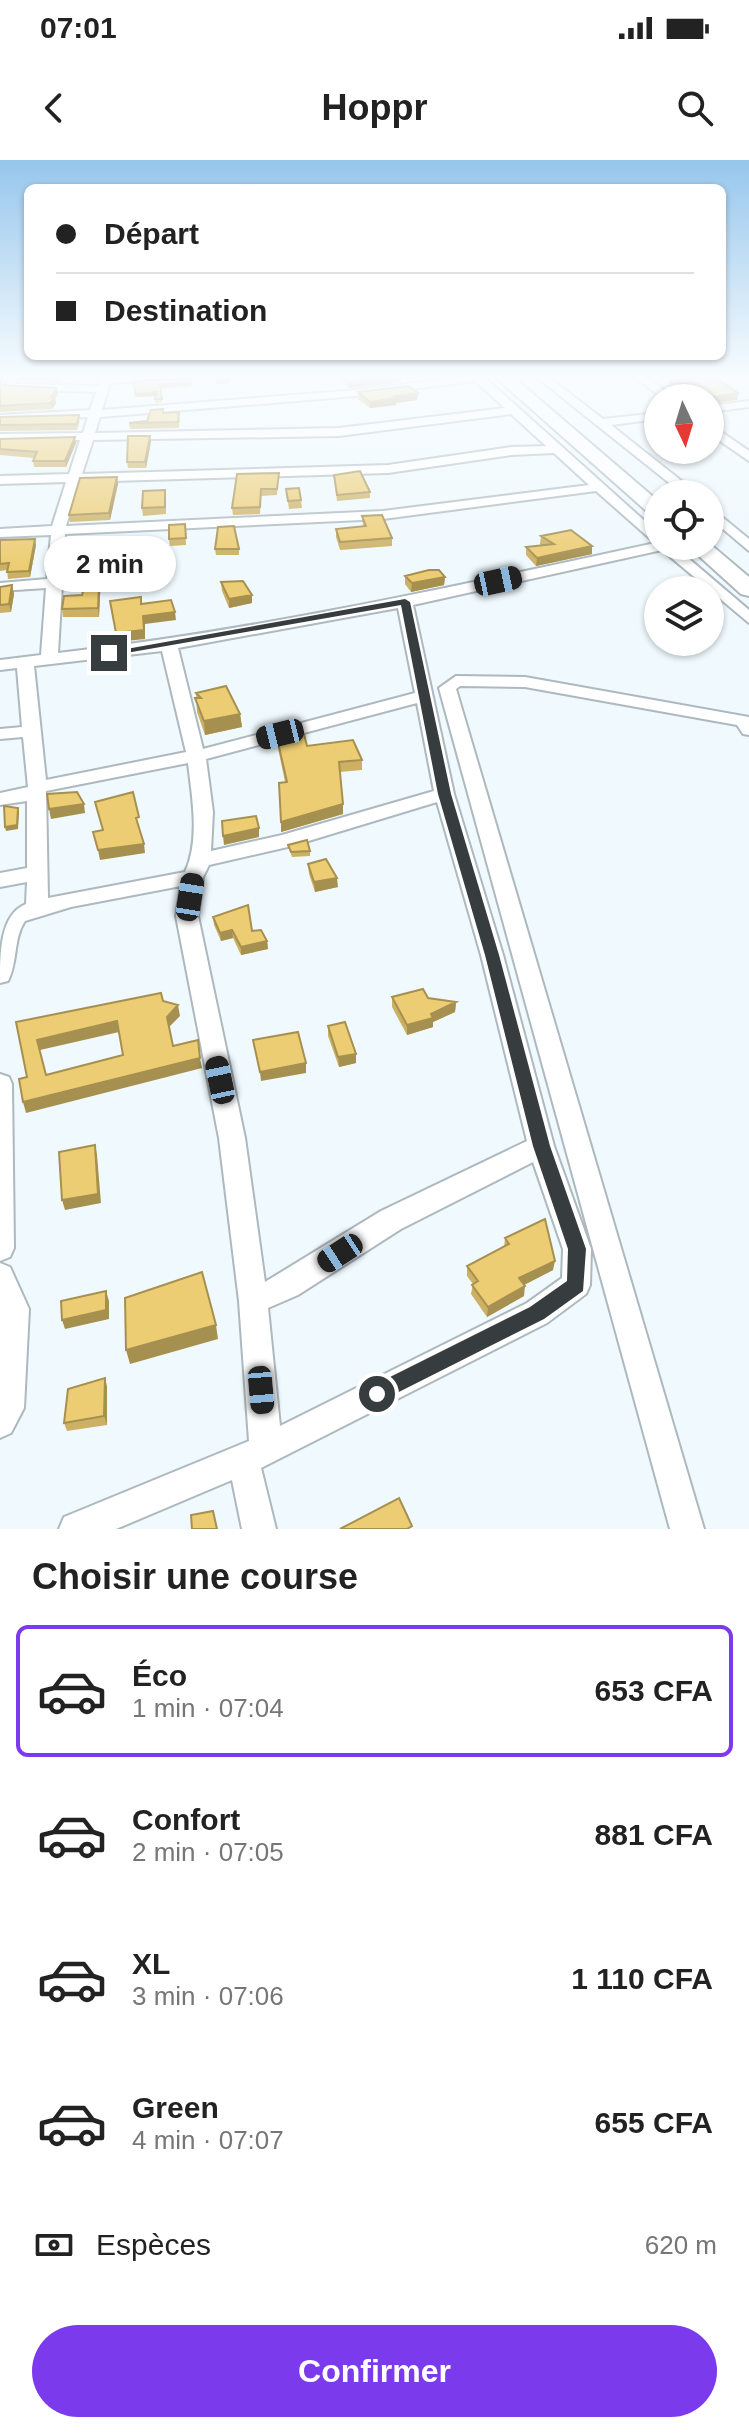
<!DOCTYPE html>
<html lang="fr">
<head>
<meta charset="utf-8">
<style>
	:root { --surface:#fff; --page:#f2f2f2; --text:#222; --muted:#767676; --line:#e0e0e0; --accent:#7c3aed }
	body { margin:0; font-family:Helvetica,sans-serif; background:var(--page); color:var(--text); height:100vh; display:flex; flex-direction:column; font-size:30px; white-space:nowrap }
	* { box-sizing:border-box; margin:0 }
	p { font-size:26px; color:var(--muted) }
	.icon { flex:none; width:44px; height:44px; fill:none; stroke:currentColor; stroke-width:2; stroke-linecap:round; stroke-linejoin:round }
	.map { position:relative; height:1369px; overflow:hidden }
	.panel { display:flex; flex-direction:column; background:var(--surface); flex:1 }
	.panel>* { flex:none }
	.top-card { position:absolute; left:24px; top:24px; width:702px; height:176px; border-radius:12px; box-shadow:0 2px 6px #0004; display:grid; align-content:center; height:176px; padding:0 32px; background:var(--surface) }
	.needle { width:52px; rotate:176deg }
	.fabs { position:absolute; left:644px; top:224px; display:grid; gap:16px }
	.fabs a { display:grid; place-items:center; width:80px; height:80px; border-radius:50%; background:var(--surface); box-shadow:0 2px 6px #0004; font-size:40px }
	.end { position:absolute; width:36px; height:36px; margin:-18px; border:10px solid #373c3e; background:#fff; box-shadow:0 0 0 4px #fff }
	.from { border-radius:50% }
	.bubble { position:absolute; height:56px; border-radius:28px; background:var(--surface); box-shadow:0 2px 6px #0004; font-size:26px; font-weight:700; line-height:56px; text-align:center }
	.car { position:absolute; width:24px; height:48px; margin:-24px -12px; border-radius:10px; box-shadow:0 0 6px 2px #0007; background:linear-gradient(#222 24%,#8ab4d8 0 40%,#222 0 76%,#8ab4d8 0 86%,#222 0) }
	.top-card b { display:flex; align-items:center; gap:28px; height:76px; font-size:30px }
	.top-card b+b { border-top:2px solid var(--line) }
	.top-card i { width:20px; height:20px; background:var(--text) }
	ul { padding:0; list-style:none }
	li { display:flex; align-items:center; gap:24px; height:132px; margin:0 16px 12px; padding:0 16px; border:4px solid transparent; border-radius:12px }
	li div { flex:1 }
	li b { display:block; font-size:30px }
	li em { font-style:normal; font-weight:700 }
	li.selected { border-color:var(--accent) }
	li>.icon { width:72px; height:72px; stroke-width:1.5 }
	h2 { padding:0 32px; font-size:36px; line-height:96px }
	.pay { display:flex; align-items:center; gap:20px; height:88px; padding:0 32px; font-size:30px }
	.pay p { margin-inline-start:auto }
	.primary-button { display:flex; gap:16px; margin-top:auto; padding:16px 32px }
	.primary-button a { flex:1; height:92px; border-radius:48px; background:var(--accent); color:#fff; font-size:32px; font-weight:700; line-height:92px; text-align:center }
	.status { display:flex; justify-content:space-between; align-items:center; height:56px; padding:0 40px; background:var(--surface); direction:ltr }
	.status svg { height:22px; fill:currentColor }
	header { display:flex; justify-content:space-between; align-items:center; height:104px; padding:0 32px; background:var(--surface); font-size:36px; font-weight:700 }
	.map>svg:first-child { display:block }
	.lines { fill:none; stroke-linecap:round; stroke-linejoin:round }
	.street-casing { stroke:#adb9be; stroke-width:4 }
	.primary-casing { stroke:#adb9be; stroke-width:4 }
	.street { fill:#fff; fill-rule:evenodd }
	.primary { fill:#fff; fill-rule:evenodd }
	.wall { fill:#ccb063 }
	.shaded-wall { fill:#a69050 }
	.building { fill:#edcd73; stroke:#a69050; stroke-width:2; fill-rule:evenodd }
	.route { fill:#373c3e }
</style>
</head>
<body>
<div class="status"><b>07:01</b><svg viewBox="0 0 49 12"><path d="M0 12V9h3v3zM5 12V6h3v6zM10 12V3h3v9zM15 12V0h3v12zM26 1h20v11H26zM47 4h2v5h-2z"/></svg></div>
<header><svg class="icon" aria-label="back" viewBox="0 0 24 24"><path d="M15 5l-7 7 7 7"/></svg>Hoppr<svg class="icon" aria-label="search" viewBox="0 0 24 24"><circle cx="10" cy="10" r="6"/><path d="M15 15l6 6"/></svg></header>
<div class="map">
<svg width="749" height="1369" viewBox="0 0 749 1369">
	<rect width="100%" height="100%" fill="#eff9fe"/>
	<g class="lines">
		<!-- street casing -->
		<g class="street-casing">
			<path id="street" d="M10 215H20L15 224 99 226V215H198L193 218 110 223 102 250 357 230 482 215 658 373V386H674L749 450V463L662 390 413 445 454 634 503 795 554 986 591 1089 590 1125 586 1134 547 1163 261 1308 276 1369H242L232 1320 116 1369H59L64 1357 249 1281 239 1141 219 978 176 756 181 726 71 747 25 761C13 779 18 802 8 821L0 823C0 793 0 754 26 744L27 722 0 727V713L27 708V641L0 645V633L28 627 23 577 0 579V569L22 567 17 508 0 510V500L41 495 46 428 0 431V423L47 419 51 375 0 377V369L52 366 66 322 0 324V316L69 314 80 280 0 282V274L83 273 88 257 0 261V255L90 250 96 232 4 229ZM475 221 505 248 339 268 95 273 100 257 357 236ZM511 254 546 286 511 287 388 305 82 314 93 280 339 276ZM554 293 589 325 383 351 66 366 79 322 388 313 511 295ZM596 331 655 383C457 426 259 470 58 493L65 374 383 359ZM398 448 415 533 203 589 178 488ZM162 491 186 592 46 620 34 506ZM417 543 434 631 282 675 211 691 213 652 206 599ZM188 603C192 637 200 680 185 712L48 738 46 631ZM437 642 481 795 527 981 381 1051 265 1122 245 978 198 756 203 717 209 705 292 686ZM533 1002 563 1089 562 1118 527 1143 280 1266 268 1148 298 1135 401 1069Z
				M534 215H546L603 259 658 253V259L611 265 698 334H683Z
				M632 215H644L675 238H662Z
				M749 241V247L710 252V246Z
				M710 264 749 291V301L710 274Z
				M710 347 749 379V391L710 358Z
				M456 516 525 517 749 557V575L743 574 737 565 525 527 460 526 456 529 704 1369H670L439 528Z
				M0 914 9 917 12 924 14 1088 10 1097 0 1101Z
				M0 1103 10 1107 29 1149 24 1248 11 1273 0 1278Z"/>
		</g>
		<!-- primary casing -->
		<g class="primary-casing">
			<path id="primary" d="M493 215H511L658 341V357L651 355Z
				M710 384 749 417V436L741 434 688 386Z"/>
		</g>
		<!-- street -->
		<use href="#street" class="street"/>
		<!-- primary -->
		<use href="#primary" class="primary"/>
	</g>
	<!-- wall -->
	<path class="wall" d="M0 215H5L2 225 58 234 55 238 56 243 52 249 0 252Z
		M19 215H64V217L62 222 20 221Z
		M337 215H401V222L349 228Z
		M190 218 192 226 160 229 162 242 155 243 156 236 136 237 133 221Z
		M670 221 738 233 737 240 683 238 669 228Z
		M358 232 418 233 417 240 396 243V245L370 248 358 239Z
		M0 257 80 261 77 270 0 271Z
		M180 259 179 268 130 269 129 263Z
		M150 276 151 282 146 308H128L127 302Z
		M0 279 76 283 66 307H34L33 301 34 298 0 295Z
		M279 313 277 335 261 336 260 354 233 355 232 348Z
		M334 315 370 332V338L337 341Z
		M117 317 118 324 110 360 70 362 69 355Z
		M286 329 301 340 302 348 289 349Z
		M166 337V354L143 356 142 348Z
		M362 356 392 378V386L340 390 336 377V369L363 366Z
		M185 364 186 385 170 386 169 379Z
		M541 376 592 394 536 406 526 395V387L542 386 540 384Z
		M0 380 36 385 30 417 8 419 7 410 0 411Z
		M101 385 102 393 99 457H63L62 449 82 435Z
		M215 389H239V395H216Z
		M405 416 445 417 444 425 411 432 405 424Z
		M221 422 252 435V443L229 448 222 431Z
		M12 425 14 434 11 452 0 453V427Z
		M196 533 240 554 242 567 205 575 197 552Z
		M277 578 307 586 362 600V610L340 612 343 654 281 672 285 622 278 588Z
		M288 685 310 691V696L292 697Z
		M308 704 338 727 315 732 309 714Z
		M213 757 252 771 267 781 268 789 241 795 233 778 221 781 214 765Z
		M392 837 428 838 456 842 455 852 433 862V867L407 875 392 847Z
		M328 866 356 903 339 907 328 876Z
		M505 1078 553 1110 524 1125V1136L487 1157 471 1134 473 1124 467 1116V1106L504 1087Z
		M105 1218 107 1227V1265L67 1271 64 1263Z"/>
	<!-- shaded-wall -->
	<path class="shaded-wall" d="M230 216V223L216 224V217Z
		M401 216V222L349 228 348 222Z
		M57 228 58 234 55 238 56 243 52 249 51 237Z
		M157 232 158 236 136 237V234Z
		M418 233 417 240 396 243V245L370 248V242Z
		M738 233 737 240 710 244V238Z
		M150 276 151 282 146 308 145 302Z
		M75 277 76 283 66 307 65 301Z
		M117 317 118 324 110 360 109 353Z
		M35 379 36 385 30 417 29 411Z
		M101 385 102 393 99 457 98 448Z
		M592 386V394L536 406 537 398Z
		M445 417 444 425 411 432 412 423Z
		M12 425 14 434 11 452 9 444Z
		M252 435V443L229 448V439Z
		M175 452 176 460 145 464V479L117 482 116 473 143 456Z
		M240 554 242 567 205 575 204 561Z
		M84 644 85 653 51 659 49 649Z
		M343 644V654L281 672V662Z
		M18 648 19 652 18 669 6 671 5 667Z
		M259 668V677L224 685 223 676Z
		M144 684 145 693 100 700 98 690Z
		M337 718 338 727 315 732 314 722Z
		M232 770 233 778 221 781 220 773Z
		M267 781 268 789 241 795V787Z
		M456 842 455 852 433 862V867L407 875V865Z
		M178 845 180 856 168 868 167 857Z
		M117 861 119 872 40 890 37 880Z
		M356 894V903L339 907 338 897Z
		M200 898 202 908 26 953 23 942Z
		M306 903V913L261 921 260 912Z
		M95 985 97 995 101 1043 65 1050 62 1040Z
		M555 1101 553 1110 518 1128 519 1118Z
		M525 1126 524 1136 487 1157 488 1147Z
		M106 1131 109 1141V1159L65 1169 62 1160Z
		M216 1165 218 1179 130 1204 126 1190Z
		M105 1218 107 1227V1265L104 1256Z"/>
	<!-- building -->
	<path class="building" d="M0 215H2L0 225 57 228 51 237H55L51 243 0 246Z
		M215 215H229L230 216 216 217Z
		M342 215H401V216L348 222Z
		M711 215 738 233 708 238H694L670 221Z
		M190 218 191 223 160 225 162 239H155L157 232 136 234 133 221Z
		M408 226 418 233 394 236 396 238 370 242 358 232Z
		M163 249V253L179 252 178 262 129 263 147 261 151 250Z
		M79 255 77 264 0 265V257Z
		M128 276H150L145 302H127Z
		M75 277 65 301H33L37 292 0 289V279Z
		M360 311 370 332 337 335 334 315Z
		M279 313 277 329H261L260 347 232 348 237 314Z
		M117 317 109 353 69 355 80 318Z
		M299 328 301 340 288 341 286 329Z
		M165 330V347L142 348 143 331Z
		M382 355 392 378 340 382 336 369 366 366 362 356Z
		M185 364 186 378 169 379V365Z
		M234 366 239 389H215L218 367Z
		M571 370 592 386 537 398 526 387 554 384 541 376Z
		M35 379 29 411 7 412 9 403 0 404V380Z
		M95 384 101 385 98 448 62 449 64 436 82 435Z
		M429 410H439L445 417 412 423 405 416Z
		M243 421 252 435 229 439 221 422Z
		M12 425 9 444 0 445V427Z
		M141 437V444L171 440 175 452 143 456 144 470 116 473 110 441Z
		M226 526 240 554 204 561 195 538H201L196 533Z
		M304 574 307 586 353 580 362 600 339 602 343 644 281 662 279 623 287 622 277 578Z
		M77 632 84 644 49 649 47 634Z
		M133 632 139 657 136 658 144 684 98 690 93 672 103 670 95 642Z
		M4 646 18 648 17 665 5 667Z
		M256 656 259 668 223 676 222 661Z
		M307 680 310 691 291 692 288 685Z
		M326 699 337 718 314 722 308 704Z
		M248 745 252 771 261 770 267 781 241 787 232 770 220 773 213 757Z
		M423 829 428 838 456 842 431 854 433 858 407 865 392 837Z
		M161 833 163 841 178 845 167 857 173 886 198 880 200 898 23 942 19 919 27 917 16 862ZM117 861 123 895 46 915 37 880Z
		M345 862 356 894 338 897 328 866Z
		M298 872 306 903 260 912 253 880Z
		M95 985 98 1034 62 1040 59 992Z
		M545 1059 555 1101 519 1118 525 1126 488 1147 472 1125 478 1121 467 1106 509 1084 505 1078Z
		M202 1112 216 1165 126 1190 125 1138Z
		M106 1131V1150L62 1160 61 1141Z
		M105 1218 104 1256 64 1263 68 1229Z
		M399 1338 412 1366 407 1369H340Z
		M213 1351 217 1369H192L191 1355Z"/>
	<!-- sky -->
	<linearGradient id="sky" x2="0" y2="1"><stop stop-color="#96c6ec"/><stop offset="0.53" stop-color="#f8fcff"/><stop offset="1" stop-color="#f8fcff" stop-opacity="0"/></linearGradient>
	<rect width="749" height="407" fill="url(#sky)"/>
	<!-- route -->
	<path class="route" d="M405 439 410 442 451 634 499 795 550 986 586 1089 583 1131 544 1159 377 1243 370 1241 367 1234 370 1227 530 1147 567 1121 568 1089 533 986 485 795 438 634 401 445 109 496 104 493Z"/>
</svg>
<div class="fabs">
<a><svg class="needle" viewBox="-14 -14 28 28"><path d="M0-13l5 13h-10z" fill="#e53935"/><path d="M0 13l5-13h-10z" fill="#767676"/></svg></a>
<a><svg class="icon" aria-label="locate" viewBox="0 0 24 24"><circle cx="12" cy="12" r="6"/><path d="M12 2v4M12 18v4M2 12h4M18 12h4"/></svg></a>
<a><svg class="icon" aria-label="layers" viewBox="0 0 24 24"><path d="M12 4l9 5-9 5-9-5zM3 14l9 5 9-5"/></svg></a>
</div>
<i class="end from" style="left:377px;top:1234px"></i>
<i class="end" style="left:109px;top:493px"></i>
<div class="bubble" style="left:44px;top:376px;width:132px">2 min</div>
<i class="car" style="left:498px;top:421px;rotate:78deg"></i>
<i class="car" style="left:280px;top:574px;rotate:256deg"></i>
<i class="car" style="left:190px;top:737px;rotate:9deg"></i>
<i class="car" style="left:220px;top:920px;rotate:348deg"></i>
<i class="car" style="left:340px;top:1093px;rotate:237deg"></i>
<i class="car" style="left:261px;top:1230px;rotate:175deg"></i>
<div class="top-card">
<b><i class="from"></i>Départ</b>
<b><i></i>Destination</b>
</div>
</div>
<section class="panel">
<h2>Choisir une course</h2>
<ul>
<li class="selected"><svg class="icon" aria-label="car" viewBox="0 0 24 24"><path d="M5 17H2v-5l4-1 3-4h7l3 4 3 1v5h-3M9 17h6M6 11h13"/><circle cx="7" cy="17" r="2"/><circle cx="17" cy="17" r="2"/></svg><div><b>Éco</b><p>1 min · 07:04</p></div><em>653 CFA</em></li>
<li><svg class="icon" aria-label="car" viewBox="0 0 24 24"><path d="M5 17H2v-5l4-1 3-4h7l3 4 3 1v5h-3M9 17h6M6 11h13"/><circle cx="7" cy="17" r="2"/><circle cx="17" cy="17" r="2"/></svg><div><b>Confort</b><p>2 min · 07:05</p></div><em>881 CFA</em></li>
<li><svg class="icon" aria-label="car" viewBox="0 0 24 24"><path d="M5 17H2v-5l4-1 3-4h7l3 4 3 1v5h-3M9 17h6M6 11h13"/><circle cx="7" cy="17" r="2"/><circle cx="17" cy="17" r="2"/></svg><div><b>XL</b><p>3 min · 07:06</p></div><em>1 110 CFA</em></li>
<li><svg class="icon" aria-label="car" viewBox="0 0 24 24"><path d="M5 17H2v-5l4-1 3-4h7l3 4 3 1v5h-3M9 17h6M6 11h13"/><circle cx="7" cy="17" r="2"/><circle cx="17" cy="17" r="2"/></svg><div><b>Green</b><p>4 min · 07:07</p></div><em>655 CFA</em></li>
</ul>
<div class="pay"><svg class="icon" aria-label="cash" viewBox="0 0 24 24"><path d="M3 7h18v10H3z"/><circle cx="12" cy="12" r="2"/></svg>Espèces<p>620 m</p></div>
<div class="primary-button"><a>Confirmer</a></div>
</section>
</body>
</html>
